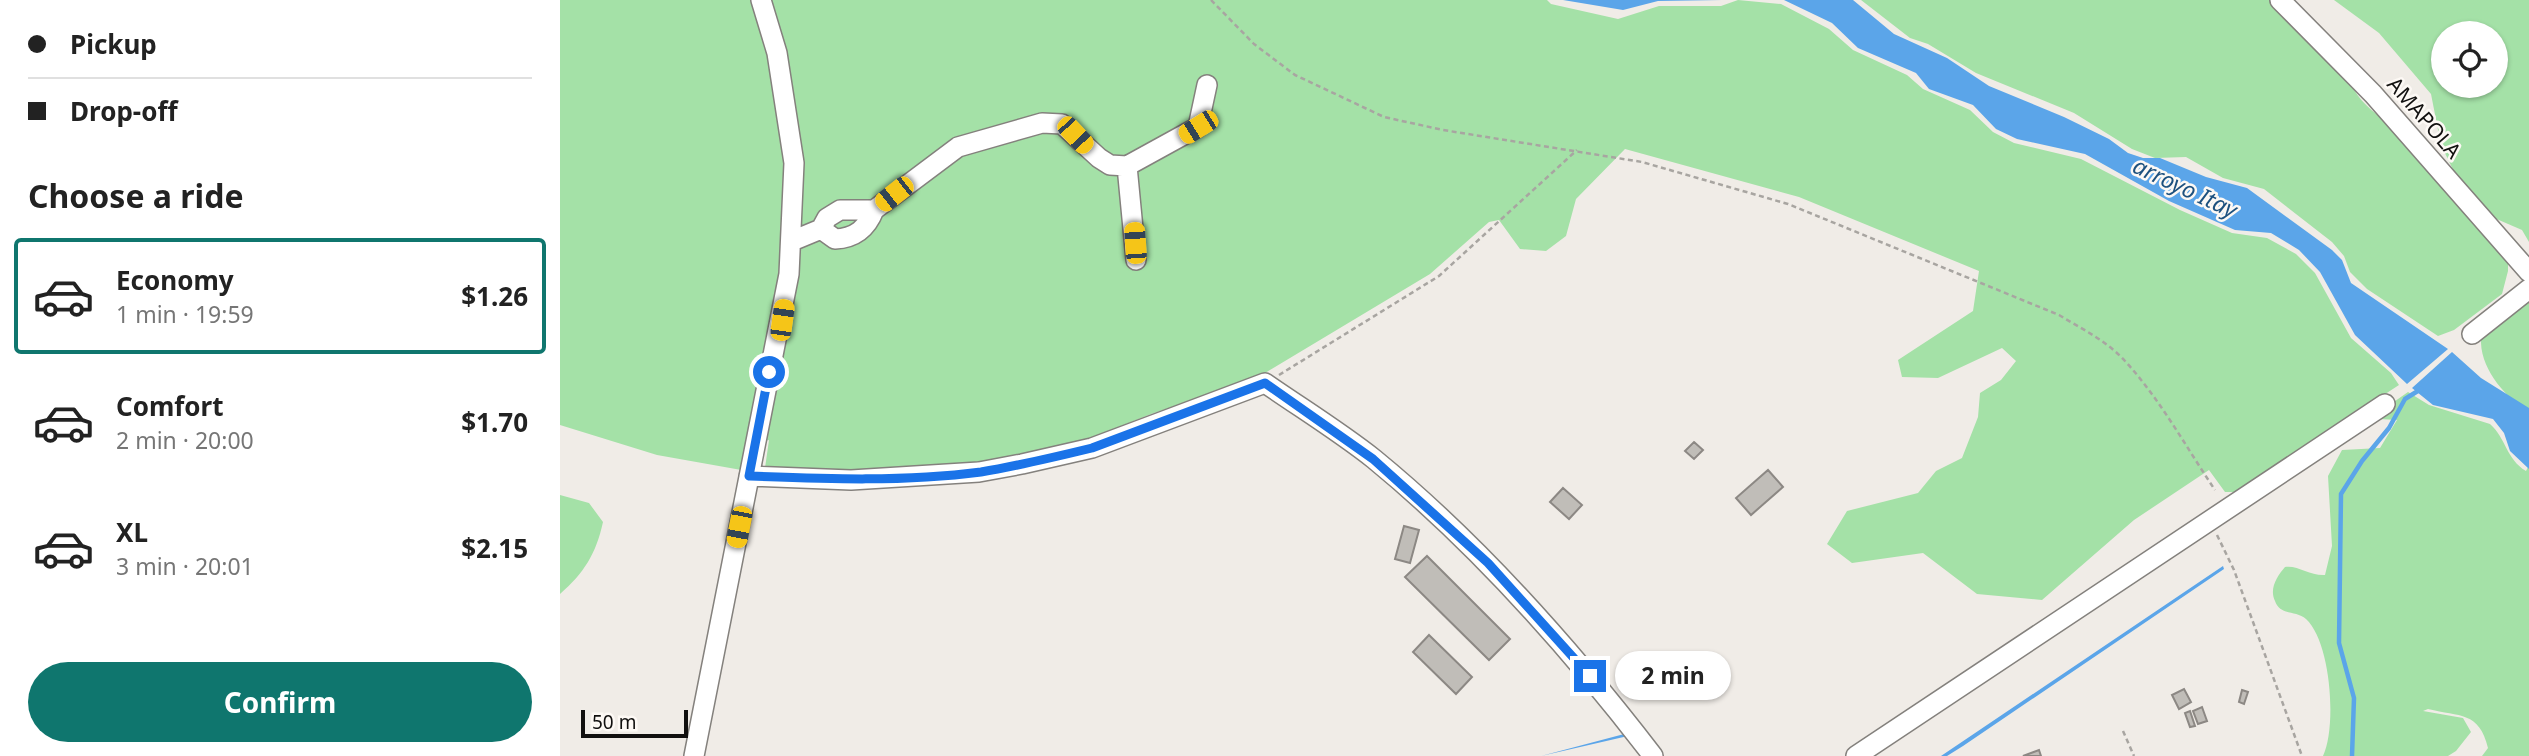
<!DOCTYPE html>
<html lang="en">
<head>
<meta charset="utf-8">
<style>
	:root { --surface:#fff; --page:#f2f2f2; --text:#222; --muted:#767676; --line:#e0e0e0; --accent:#0f766e }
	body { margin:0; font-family:"Noto Sans",sans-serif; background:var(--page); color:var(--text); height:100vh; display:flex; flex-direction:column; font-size:26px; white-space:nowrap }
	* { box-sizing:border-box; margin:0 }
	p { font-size:23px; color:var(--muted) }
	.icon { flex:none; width:38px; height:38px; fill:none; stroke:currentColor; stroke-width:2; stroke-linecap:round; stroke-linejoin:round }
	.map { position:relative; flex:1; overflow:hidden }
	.side { display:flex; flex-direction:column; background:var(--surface); width:560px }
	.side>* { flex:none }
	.top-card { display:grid; align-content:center; height:154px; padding:0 28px; background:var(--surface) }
	.controls { position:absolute; left:1871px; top:21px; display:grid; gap:14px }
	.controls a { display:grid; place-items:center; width:77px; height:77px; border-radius:50%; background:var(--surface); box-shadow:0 2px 5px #0004; font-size:35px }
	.scale { position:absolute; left:21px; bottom:18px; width:107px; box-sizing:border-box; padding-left:7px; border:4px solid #11100f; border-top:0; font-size:19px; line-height:24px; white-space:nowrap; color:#11100f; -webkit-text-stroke:5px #fdf9f5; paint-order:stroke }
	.end { position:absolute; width:32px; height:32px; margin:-16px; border:9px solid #1a73e8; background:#fff; box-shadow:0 0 0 4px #fff }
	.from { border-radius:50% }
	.bubble { position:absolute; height:49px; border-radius:24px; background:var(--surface); box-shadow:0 2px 5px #0004; font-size:23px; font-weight:700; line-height:49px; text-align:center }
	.car { position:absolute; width:21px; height:42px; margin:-21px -10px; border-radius:9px; box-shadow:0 0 5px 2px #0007; background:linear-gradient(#f5c518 24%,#345 0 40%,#f5c518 0 76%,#345 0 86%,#f5c518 0) }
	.top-card b { display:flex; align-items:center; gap:24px; height:66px; font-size:26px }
	.top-card b+b { border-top:2px solid var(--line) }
	.top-card i { width:18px; height:18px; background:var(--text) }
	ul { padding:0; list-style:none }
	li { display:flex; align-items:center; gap:21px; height:116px; margin:0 14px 10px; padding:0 14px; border:4px solid transparent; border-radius:7px }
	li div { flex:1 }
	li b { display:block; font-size:26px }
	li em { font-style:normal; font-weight:700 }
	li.selected { border-color:var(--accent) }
	li>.icon { width:63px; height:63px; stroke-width:1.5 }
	h2 { padding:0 28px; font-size:32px; line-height:84px }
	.button { display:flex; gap:14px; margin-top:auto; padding:14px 28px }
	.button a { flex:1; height:80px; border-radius:42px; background:var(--accent); color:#fff; font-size:28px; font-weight:700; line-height:80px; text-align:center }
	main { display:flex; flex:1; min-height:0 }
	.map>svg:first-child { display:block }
	.green { fill:#a4e1a7; fill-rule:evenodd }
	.water { fill:#5ba5e9 }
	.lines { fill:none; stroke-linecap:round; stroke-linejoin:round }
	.stream { stroke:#5ba5e9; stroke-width:4.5 }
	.building { fill:#c0bdb8; stroke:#8c8884; stroke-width:2 }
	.minor-casing { stroke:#84817d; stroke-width:22 }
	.path { stroke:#a8a5a1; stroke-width:2.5; stroke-dasharray:5 3.5; stroke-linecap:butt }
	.minor { stroke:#fff; stroke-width:19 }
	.route { stroke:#1a73e8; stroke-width:9 }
	.labels { text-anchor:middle; stroke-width:5; stroke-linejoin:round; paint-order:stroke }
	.street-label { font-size:21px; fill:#11100f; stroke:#fdf9f5 }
	.water-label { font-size:23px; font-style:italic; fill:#1d517f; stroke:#fdf9f5 }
</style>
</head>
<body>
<main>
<section class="side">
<div class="top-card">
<b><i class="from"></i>Pickup</b>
<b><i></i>Drop-off</b>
</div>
<h2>Choose a ride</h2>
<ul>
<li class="selected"><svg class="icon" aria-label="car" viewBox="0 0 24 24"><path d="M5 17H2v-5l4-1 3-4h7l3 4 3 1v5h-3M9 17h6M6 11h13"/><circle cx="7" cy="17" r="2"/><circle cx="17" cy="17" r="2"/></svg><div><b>Economy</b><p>1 min · 19:59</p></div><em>$1.26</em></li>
<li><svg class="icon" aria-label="car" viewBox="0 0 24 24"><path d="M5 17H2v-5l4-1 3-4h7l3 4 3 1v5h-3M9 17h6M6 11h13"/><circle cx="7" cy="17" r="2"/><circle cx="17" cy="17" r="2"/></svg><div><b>Comfort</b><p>2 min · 20:00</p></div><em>$1.70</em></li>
<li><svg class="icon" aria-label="car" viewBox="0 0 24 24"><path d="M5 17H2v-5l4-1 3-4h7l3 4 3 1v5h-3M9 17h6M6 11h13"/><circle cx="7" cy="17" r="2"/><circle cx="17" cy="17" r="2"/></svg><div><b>XL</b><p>3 min · 20:01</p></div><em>$2.15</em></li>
</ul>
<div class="button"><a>Confirm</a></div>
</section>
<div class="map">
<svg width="1969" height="756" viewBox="0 0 1969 756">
	<rect width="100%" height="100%" fill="#f0ece7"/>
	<!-- green -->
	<path class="green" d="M0 0H987L991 4 1058 19 1099 6H1161L1178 0 1221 4 1269 29 1293 50 1347 75 1363 89 1410 110 1433 132 1454 143 1521 159 1620 210 1672 233 1707 238 1736 254 1755 273 1791 338 1831 373 1839 385 1675 492H1665L1649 470 1574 520 1482 600 1417 594 1363 553 1292 563 1267 544 1287 511 1358 493 1376 471 1402 458 1418 417 1420 393 1441 380 1456 361 1442 348 1378 378 1342 377 1338 360 1413 311 1419 271 1239 197 1065 149 1016 199 1006 236 986 251 960 249 939 220 929 222 870 274 695 379 591 414 526 440 418 463 288 472 205 468 209 440 199 442 187 471 97 455 0 425Z
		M1301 0H1718L1788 75C1794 96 1807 107 1824 120L1948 251V271L1942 294 1894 330 1878 336 1807 289 1790 272 1784 256 1772 242 1704 189 1663 178 1626 157 1595 158 1572 149 1514 113 1416 73 1368 44 1350 38Z
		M1774 0H1969V242L1962 230 1918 211 1903 190 1881 145 1871 94 1819 33ZM1883 33H1936V86H1883Z
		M1969 298V412C1947 399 1922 371 1921 343 1921 336 1924 327 1926 320Z
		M1848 392 1869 405 1930 424C1946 438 1946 459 1966 471L1969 465V756H1922L1928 748C1919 711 1900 717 1868 709L1863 711 1903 718 1911 732 1896 751 1888 756H1763C1777 727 1771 642 1746 619 1736 610 1720 616 1715 601 1709 589 1717 576 1725 567 1738 565 1750 576 1765 575L1772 546 1768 476 1782 450 1820 448 1837 420 1819 419 1821 411Z
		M0 495 29 503 43 522C36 554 24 573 0 594Z"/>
	<!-- water -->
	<path class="water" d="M1003 0H1162L1098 1 1063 10Z
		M1224 0H1293L1334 34 1387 58 1429 86 1504 117 1549 139 1568 153 1583 158H1600L1646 177 1687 188 1772 250 1782 260 1791 283 1888 349 1847 384 1795 335 1760 272 1739 250 1711 233 1675 230 1609 201 1525 154 1457 139 1436 129 1413 105 1369 89 1356 73 1298 48 1272 23Z
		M1892 352 1921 378 1969 408V469L1950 451 1944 433 1933 419 1873 405 1852 388Z
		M1663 566 1664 569 1403 746 1387 756H1381Z
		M1068 733V736L981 756Z"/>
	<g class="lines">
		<!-- stream -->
		<path class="stream" d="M1792 756 1794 698 1779 643 1781 494 1802 461 1829 428 1845 399 1861 389"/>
	</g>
	<!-- building -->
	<path class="building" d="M1134 442 1143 450 1134 459 1125 451Z
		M1208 470 1223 487 1191 515 1176 498Z
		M1003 488 1022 505 1009 519 990 502Z
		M844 526 859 530 850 563 835 559Z
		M867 556 950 639 929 660 845 577Z
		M869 635 912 677 896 694 853 652Z
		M1624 689 1631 702 1619 709 1612 695Z
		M1682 690 1688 692 1684 704 1679 702Z
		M1642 707 1647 721 1638 724 1633 711Z
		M1630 711 1635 726 1630 727 1625 713Z
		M1479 750 1481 756H1463Z"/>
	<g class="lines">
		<!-- minor casing -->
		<g class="minor-casing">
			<path id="minor" d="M1720 0 1813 94 1969 272
				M567 166 576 260
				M261 229 275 239C296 238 307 228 314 210L398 147 482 123 502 124 539 158 550 165 567 166 638 127 647 85
				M232 241 261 229 267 218 280 210H314
				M1912 334 1969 289
				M189 476 291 480 419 472 462 464 532 448 705 383C741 408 780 432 814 459 919 545 1010 648 1093 756
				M134 756 229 274 234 163 217 53 201 0
				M1296 756 1825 404"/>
		</g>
		<!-- path -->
		<path class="path" d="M651 0 694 44 735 75 824 117 883 130 1082 162 1228 204 1499 315C1522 329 1547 341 1565 361 1600 399 1626 447 1655 490
			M719 375 879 276 1017 150
			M1657 535 1674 570 1742 756
			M1563 731 1574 756"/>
		<!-- minor -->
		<use href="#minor" class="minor"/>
	</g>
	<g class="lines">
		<!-- route -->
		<path class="route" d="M209 372 189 476C267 479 344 482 421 472 458 466 495 457 532 448L705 383 813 459 928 563 1030 676"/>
	</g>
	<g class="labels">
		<!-- street labels -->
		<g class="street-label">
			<text transform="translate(1864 118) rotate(49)" y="7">AMAPOLA</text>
		</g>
		<!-- water labels -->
		<g class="water-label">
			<text transform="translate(1625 188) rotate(25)" y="8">arroyo Itay</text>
		</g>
	</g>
</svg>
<div class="controls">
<a><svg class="icon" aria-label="locate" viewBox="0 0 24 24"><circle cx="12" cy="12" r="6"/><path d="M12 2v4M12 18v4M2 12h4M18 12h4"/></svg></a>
</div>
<div class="scale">50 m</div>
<i class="end from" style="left:209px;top:372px"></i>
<i class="end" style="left:1030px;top:676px"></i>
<div class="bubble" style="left:1055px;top:651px;width:116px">2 min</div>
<i class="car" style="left:638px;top:127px;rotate:238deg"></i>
<i class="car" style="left:515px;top:135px;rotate:137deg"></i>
<i class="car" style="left:334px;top:194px;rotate:232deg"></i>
<i class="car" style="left:575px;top:243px;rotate:356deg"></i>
<i class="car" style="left:222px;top:320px;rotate:8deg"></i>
<i class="car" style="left:179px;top:527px;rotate:191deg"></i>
</div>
</main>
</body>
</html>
